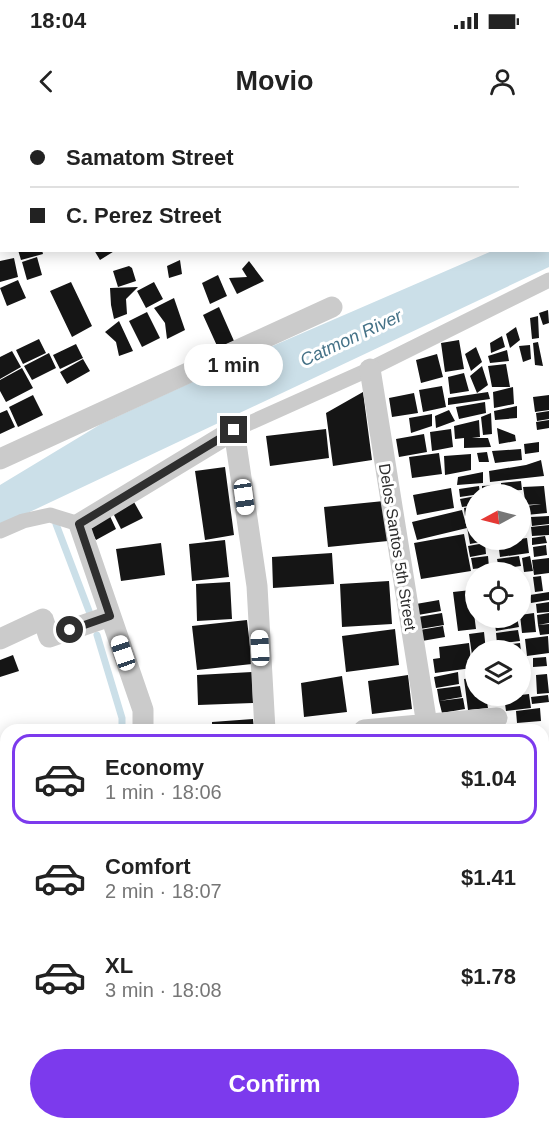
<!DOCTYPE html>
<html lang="en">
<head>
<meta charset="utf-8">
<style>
	:root { --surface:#fff; --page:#f2f2f2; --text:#222; --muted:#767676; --line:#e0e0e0; --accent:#7c3aed }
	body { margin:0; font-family:Arial,sans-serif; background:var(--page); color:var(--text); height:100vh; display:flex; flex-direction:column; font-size:22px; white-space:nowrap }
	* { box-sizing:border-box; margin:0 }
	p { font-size:20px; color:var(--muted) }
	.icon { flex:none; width:33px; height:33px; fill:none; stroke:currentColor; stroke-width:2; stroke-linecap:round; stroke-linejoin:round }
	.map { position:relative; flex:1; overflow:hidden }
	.drawer { position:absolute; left:0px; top:604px; width:549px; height:406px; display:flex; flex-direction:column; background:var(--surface); border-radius:18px 18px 0 0; box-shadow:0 3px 15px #0003 }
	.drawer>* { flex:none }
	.banner { position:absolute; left:0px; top:0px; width:549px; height:132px; box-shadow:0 3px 15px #0003; display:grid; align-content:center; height:132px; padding:0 30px; background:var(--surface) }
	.needle { width:39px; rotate:263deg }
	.tools { position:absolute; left:465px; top:364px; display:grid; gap:12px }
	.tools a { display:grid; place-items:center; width:66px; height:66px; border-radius:50%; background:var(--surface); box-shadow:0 3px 15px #0003; font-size:30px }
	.end { position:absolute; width:27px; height:27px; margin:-14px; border:8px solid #2e2e2e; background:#fff; box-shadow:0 0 0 3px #fff }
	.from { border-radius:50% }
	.bubble { position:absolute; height:42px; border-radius:21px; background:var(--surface); box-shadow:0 3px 15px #0003; font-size:20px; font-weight:700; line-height:42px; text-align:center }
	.car { position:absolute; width:18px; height:36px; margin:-18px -9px; border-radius:8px; box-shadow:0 0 4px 2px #0007; background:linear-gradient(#fff 24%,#345 0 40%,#fff 0 76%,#345 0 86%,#fff 0) }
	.banner b { display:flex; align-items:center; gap:21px; height:57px; font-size:22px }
	.banner b+b { border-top:2px solid var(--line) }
	.banner i { width:15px; height:15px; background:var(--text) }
	ul { padding:10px 0 0; list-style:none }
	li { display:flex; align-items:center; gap:18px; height:90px; margin:0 12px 9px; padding:0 18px; border:3px solid transparent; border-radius:18px }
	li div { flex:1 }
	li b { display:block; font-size:22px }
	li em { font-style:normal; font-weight:700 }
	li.selected { border-color:var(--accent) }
	li>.icon { width:54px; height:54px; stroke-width:1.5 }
	.primary-button { display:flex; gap:12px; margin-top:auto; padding:12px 30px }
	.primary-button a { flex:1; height:69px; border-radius:36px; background:var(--accent); color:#fff; font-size:24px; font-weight:700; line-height:69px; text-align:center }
	.status { display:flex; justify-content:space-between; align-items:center; height:42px; padding:0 30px; background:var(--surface); direction:ltr }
	.status svg { height:16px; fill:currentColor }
	header { display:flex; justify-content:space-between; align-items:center; height:78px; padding:0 30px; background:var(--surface); font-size:27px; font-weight:700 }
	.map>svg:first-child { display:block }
	.water { fill:#cbdfe8 }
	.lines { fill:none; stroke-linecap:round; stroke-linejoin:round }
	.stream { stroke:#cbdfe8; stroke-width:7 }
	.building { fill:#151515 }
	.pedestrian { stroke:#cbcbcb; stroke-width:15 }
	.minor { stroke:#cbcbcb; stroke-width:21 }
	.route { stroke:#2e2e2e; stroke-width:8 }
	.labels { text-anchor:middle; stroke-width:6; stroke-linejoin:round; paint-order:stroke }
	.street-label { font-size:16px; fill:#2e2e2e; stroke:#fff }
	.water-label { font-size:18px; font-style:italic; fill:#457287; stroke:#fff }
</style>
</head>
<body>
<div class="status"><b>18:04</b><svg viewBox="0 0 49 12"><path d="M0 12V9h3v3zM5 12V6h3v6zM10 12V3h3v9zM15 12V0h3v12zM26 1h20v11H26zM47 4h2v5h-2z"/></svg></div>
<header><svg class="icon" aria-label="back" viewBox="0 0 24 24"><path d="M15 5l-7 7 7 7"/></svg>Movio<svg class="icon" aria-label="person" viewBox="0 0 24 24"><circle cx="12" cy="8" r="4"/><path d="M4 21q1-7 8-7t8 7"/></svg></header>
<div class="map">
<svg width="549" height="1010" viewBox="0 0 549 1010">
	<rect width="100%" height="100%" fill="#fff"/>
	<!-- water -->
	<path class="water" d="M548 106H549V147L0 406V365L101 304 240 240 492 131 548 130Z"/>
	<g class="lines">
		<!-- stream -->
		<path class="stream" d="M56 404 89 491
			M97 515 122 598V610
			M106 1010V1005"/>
	</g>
	<!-- building -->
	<path class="building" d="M18 130H42L43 134 21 140Z
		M94 130H116L100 140Z
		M37 137 42 155 27 160 22 142Z
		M14 138 18 157 0 162V141Z
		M180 140 182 154 169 158 167 146Z
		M249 141 264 161 237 174 229 158 247 157 242 149Z
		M129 146 132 148 136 161 118 167 113 151Z
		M218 155 227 176 210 184 202 163Z
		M18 160 26 178 7 186 0 168Z
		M71 162 92 206 72 217 50 171Z
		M154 162 163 179 146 188 137 171Z
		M138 167 126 179 127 194 114 199 111 185 110 168Z
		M174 178 185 210 167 219 165 203 154 188Z
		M219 187 234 221 218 228 203 195Z
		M548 190 549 203 543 205 539 193Z
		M147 192 160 218 142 227 129 201Z
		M538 196 539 218 532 219 530 198Z
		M119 201 133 231 119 236 116 222 105 212Z
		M516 207 520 220 510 228 506 214Z
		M502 216 505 227 491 233 490 223Z
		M39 219 46 233 23 244 16 230Z
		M459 220 464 249 445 252 441 223Z
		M538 222 543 246 535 245 533 223Z
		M76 224 83 238 60 249 53 235Z
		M530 225 531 239 523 242 519 226Z
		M476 227 482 242 471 251 465 234Z
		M507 230 509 241 490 243 488 236Z
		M12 231 21 247 0 259V237Z
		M49 233 56 248 32 260 24 246Z
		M437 234 443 257 421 263 416 240Z
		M83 239 90 251 67 264 60 252Z
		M506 244 510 267H492L488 246Z
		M482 246 488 265 477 273 470 256Z
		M22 248 33 268 6 282 0 271V260Z
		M464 253 469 271 450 274 448 257Z
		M442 266 446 287 423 292 419 270Z
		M513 267 514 284 494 288 493 272Z
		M363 272 372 340 333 346 326 293Z
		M488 272 490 279 448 285V278Z
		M414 273 418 293 392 297 389 278Z
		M33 275 43 295 18 307 9 287Z
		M549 275V290L535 292 533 277Z
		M485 282 486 293 459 299 456 287Z
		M517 286V298L495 300 494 291Z
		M7 290 15 307 0 314V293Z
		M449 290 455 301 436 308 435 296Z
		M549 291V299L537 301 536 293Z
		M491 293 492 314 483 315 481 297Z
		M432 294V306L411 313 409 298Z
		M479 300 480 317 472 318H488L491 327 464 328V318L455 319 454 306Z
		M549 300V308L537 310 536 302Z
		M497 308 515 315 516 321 499 324Z
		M326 309 329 338 270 346 266 316Z
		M451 309 453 327 432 331 430 312Z
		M424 314 427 332 399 337 396 319Z
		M539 322V332L525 334 524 324Z
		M521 329 522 340 495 343 492 331Z
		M487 332 489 342H479L477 333Z
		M439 333 442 354 412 358 409 337Z
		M471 334V350L445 355 444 336Z
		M541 340 544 356 490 362 489 351 526 345Z
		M225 347 234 415 205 420 195 351Z
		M483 352V363L457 365 458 357Z
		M521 361 522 370 501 371V363Z
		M498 365 499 375H482V366Z
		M479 366 480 374 460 377 459 369Z
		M544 366 547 393 526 395V386L541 384 525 385V381L527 380H525L523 367Z
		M451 368 454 388 417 395 413 375Z
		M476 376V385L462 387 460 379Z
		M384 381 388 421 328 427 324 387Z
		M134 382 143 398 121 409 113 393Z
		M476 386V395L465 396 464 388Z
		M462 390 467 408 417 420 412 402Z
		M109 394 116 409 96 420 88 405Z
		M549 396V404L532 406 531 397Z
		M476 405V420L485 421 470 424 467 407Z
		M549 405V415L532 416 531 407Z
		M464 414 471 451 421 459 414 423Z
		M545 416 547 423 532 425V418Z
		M527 418 529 433 500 437 498 422Z
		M225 420 229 457 192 461 189 424Z
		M161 423 165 455 121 461 116 429Z
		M485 423 486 434 470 437 468 426Z
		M546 425 547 435 534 437 533 427Z
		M332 433 334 464 273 468 272 437Z
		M488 436 489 447 473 449 471 438Z
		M519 436 521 446 499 449 497 439Z
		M530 436 533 451 524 452 522 438Z
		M549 438V453L534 455 532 440Z
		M541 456 543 471 535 472 533 457Z
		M389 461 392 504 342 507 340 464Z
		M230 462 232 499 197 501 196 464Z
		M471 470 476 509 458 511 453 472Z
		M549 472V480L531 483 530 475Z
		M439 480 441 491 418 495 416 484Z
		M549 482V492L537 493 536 484Z
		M442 493 444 505 420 509 418 497Z
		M534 493 536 512 522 513 520 495Z
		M549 493V503L538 505 537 495Z
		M506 498H517L519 507 496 511 494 500Z
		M247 500 252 544 197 550 192 506Z
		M549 504V514L540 515 538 505Z
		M443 506 445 517 422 521 420 510Z
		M395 509 399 545 346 552 342 516Z
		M518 510 520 521 497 524 496 513Z
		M484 512 486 531H476L474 549 469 514Z
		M548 516 549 533 527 536 525 519Z
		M469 523 472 548 435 553 433 539 440 538 439 527Z
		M520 523 521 531H498L497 526Z
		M13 535 19 551 0 557V540Z
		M524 536 527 553 520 554V537Z
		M546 537 547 546 533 547V538Z
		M252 552 253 583 198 585 197 555Z
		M458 552 459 564 436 568 434 557Z
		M547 554 549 573 537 574 536 555Z
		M408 555 412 589 372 594 368 561Z
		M342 556 347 592 304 597 301 563Z
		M476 557V576H486L488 588 468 590 464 559Z
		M460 566 462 577 439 581 437 569Z
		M529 574 531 588 506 591 504 577Z
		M548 575 549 582 532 584 531 577Z
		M463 578 465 589 442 593 439 581Z
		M540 588 541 601 517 603 516 591Z
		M253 599 254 610H212V602Z
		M543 664 549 665V698L543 697Z
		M545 766H549V799H547Z
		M0 822H6V846L0 845Z
		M543 888H549V914H543Z
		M145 1005H203V1010H145Z
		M210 1005H253V1010H210Z
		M287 1005H337V1010H287Z
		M419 1005H441V1010H420Z
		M459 1005H478L477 1010H458Z"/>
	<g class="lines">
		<!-- pedestrian -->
		<path class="pedestrian" d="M234 310 370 249 549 160
			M0 411 23 401 50 395 79 404"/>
		<!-- minor -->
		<path class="minor" d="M370 249 427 605
			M0 339 332 187
			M0 519 43 499 49 517 110 496
			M143 610V590L79 404 234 310 257 466 265 610
			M364 610 497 598
			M0 759 6 758
			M269 1005V1010
			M127 1010V1005"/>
	</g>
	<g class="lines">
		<!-- route -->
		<path class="route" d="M70 510 110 496 79 404 234 310"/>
	</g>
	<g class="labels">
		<!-- street labels -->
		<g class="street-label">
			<text transform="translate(398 427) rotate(81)" y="6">Delos Santos 5th Street</text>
		</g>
		<!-- water labels -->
		<g class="water-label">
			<text transform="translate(351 218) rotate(-25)" y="6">Catmon River</text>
		</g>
	</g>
</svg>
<div class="tools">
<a><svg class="needle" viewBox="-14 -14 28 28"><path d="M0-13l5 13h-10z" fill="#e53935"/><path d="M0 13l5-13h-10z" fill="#767676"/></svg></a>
<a><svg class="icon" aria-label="locate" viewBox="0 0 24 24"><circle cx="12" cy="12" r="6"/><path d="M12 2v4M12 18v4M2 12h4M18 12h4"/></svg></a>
<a><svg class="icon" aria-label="layers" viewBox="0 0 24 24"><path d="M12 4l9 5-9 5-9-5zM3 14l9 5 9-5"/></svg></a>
</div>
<i class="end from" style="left:70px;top:510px"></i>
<i class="end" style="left:234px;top:310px"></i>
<div class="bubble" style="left:184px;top:224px;width:99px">1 min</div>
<i class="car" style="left:244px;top:377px;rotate:172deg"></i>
<i class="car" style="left:260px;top:528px;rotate:357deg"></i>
<i class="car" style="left:123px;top:533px;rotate:341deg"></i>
<div class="banner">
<b><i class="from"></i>Samatom Street</b>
<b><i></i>C. Perez Street</b>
</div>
<section class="drawer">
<ul>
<li class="selected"><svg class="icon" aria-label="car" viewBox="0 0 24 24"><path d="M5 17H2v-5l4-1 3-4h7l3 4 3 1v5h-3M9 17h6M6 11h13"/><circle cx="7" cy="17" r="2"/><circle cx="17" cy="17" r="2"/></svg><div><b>Economy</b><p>1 min · 18:06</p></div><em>$1.04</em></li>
<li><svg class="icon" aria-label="car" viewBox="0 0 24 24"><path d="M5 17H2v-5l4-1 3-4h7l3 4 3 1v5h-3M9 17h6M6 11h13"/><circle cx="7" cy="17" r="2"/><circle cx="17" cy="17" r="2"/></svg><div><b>Comfort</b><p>2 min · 18:07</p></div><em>$1.41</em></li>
<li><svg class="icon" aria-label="car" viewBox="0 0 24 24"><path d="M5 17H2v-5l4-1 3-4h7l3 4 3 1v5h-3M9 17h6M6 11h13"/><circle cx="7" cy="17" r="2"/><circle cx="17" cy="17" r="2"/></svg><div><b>XL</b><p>3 min · 18:08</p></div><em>$1.78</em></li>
</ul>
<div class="primary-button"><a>Confirm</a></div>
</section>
</div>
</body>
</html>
